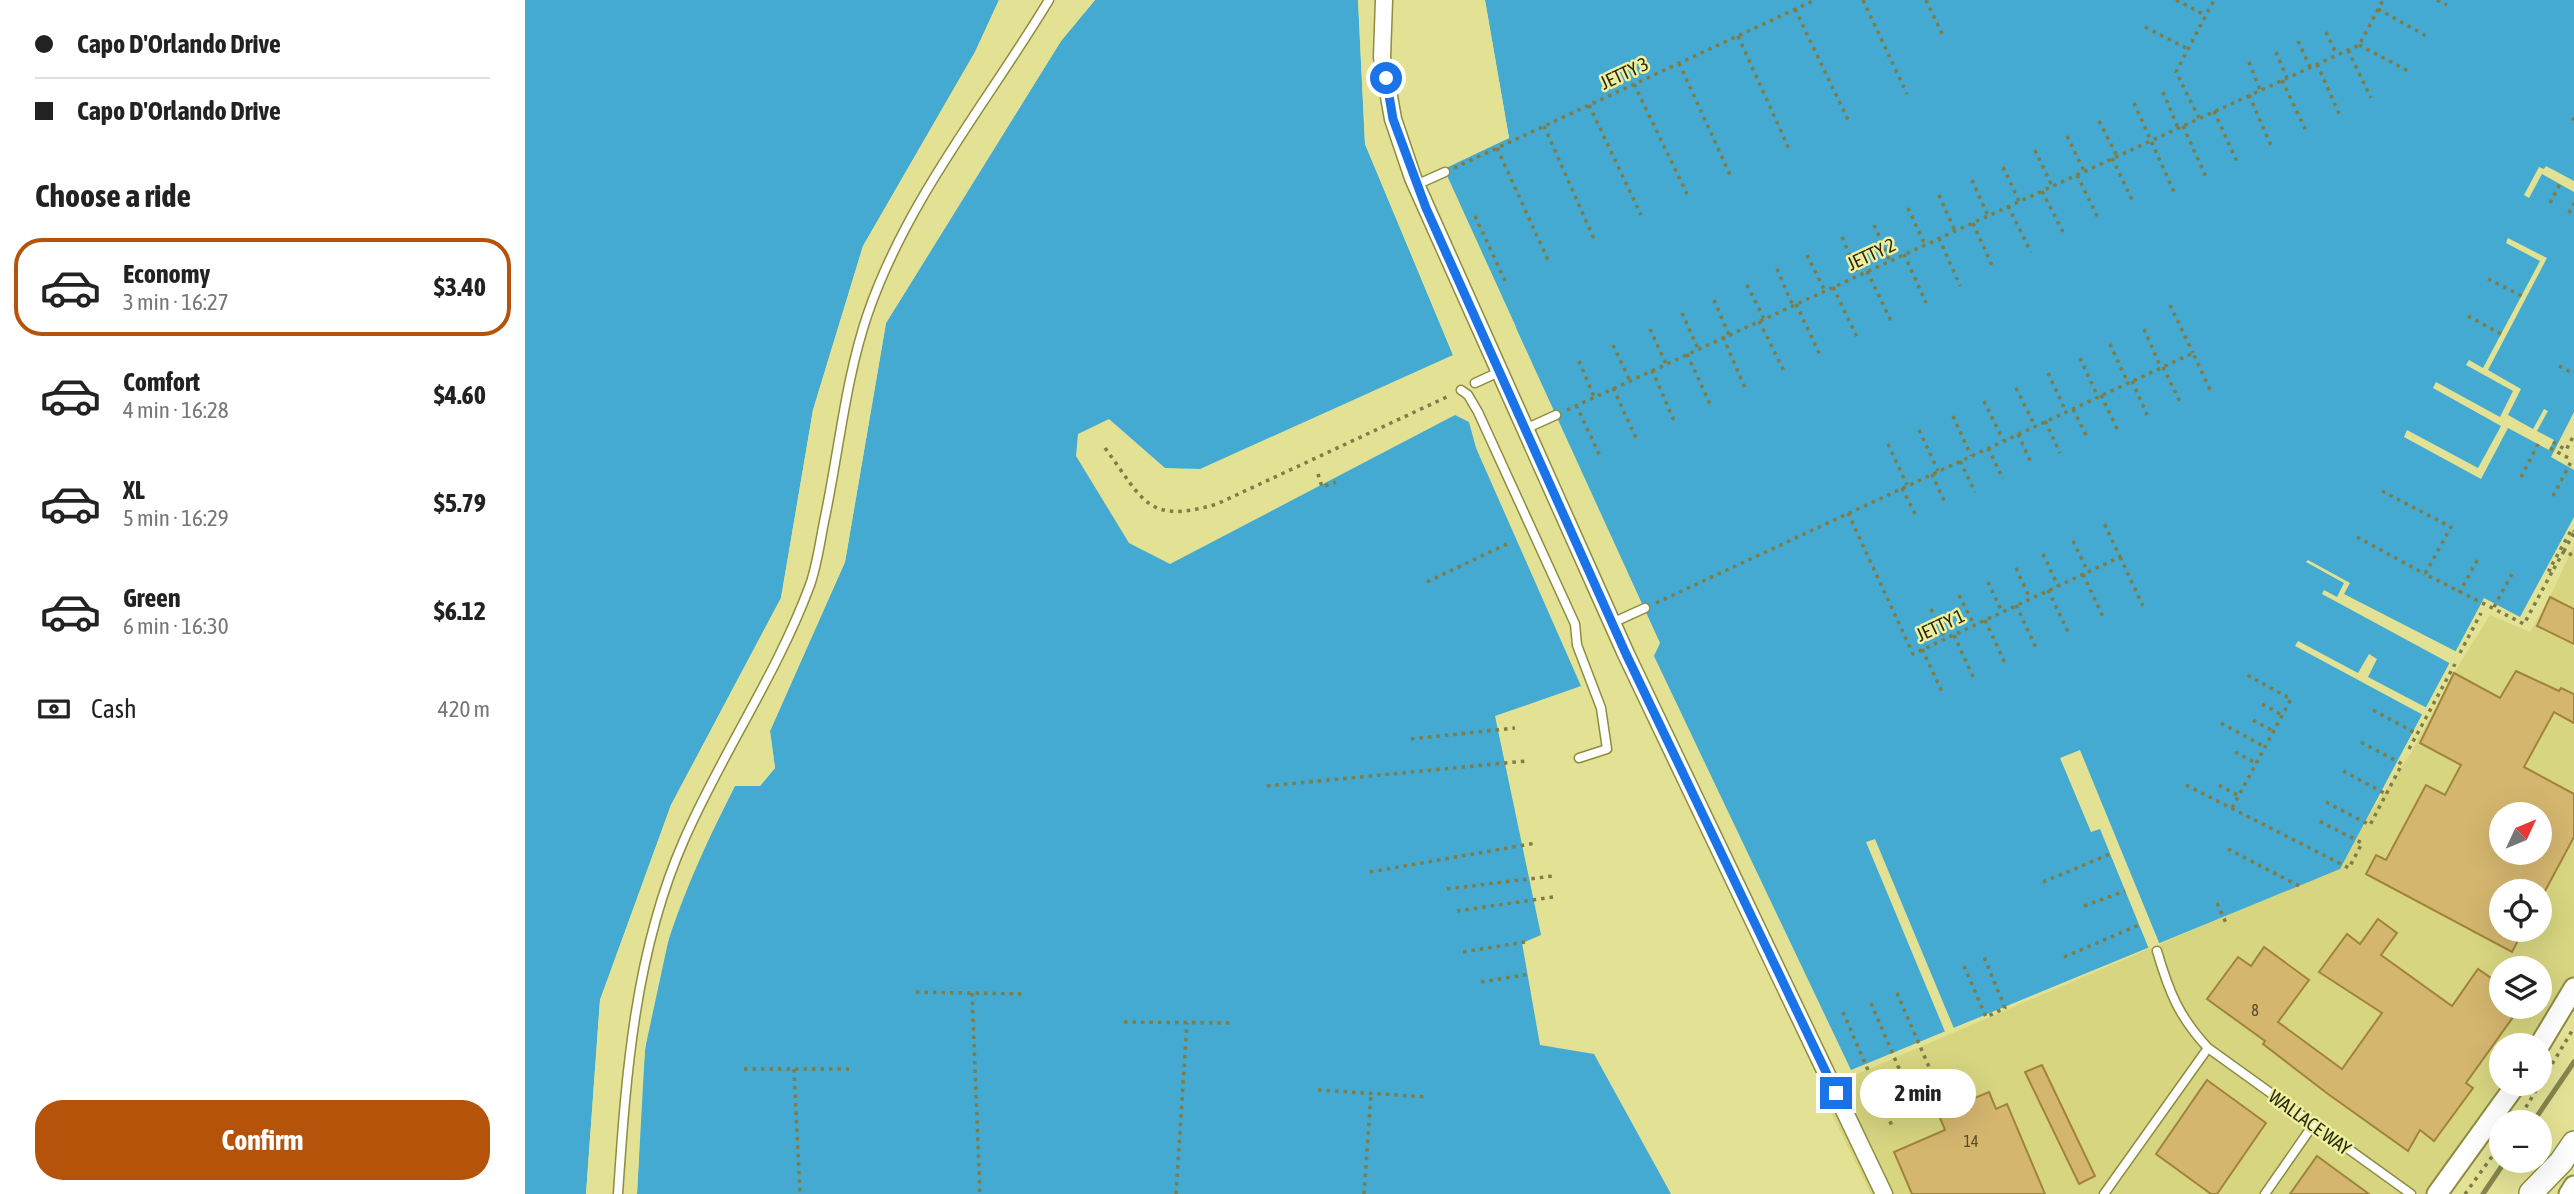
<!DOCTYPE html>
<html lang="en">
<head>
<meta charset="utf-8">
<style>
	:root { --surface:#fff; --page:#f2f2f2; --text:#222; --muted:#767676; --line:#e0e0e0; --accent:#b45309 }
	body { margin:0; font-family:"Asap Condensed",sans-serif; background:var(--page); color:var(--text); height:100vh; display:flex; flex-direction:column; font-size:26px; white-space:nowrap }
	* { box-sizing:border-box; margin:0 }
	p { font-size:23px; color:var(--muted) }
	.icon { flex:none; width:38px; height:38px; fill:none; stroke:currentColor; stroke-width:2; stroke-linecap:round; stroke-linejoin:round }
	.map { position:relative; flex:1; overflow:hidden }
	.details { display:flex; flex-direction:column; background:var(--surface); width:525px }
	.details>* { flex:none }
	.top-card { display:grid; align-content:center; height:154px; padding:0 35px; background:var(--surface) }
	.needle { width:46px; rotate:46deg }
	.tools { position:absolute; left:1964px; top:802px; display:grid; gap:14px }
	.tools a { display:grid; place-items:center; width:63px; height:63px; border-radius:50%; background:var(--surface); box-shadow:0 7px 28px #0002; font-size:35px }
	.end { position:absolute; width:32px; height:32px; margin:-16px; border:9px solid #1a73e8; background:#fff; box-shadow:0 0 0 4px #fff }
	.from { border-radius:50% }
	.bubble { position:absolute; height:49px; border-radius:24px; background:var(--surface); box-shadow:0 7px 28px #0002; font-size:23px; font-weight:700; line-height:49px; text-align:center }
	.top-card b { display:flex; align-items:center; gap:24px; height:66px; font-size:26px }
	.top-card b+b { border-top:2px solid var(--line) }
	.top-card i { width:18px; height:18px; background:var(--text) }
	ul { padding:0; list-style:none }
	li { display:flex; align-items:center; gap:21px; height:98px; margin:0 14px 10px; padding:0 21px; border:4px solid transparent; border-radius:28px }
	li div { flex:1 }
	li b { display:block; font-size:26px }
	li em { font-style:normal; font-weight:700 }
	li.active { border-color:var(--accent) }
	li>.icon { width:63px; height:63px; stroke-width:1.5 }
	h2 { padding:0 35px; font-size:32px; line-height:84px }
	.pay { display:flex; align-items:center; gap:18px; height:77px; padding:0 35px; font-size:26px }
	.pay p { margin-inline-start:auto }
	.primary-button { display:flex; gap:14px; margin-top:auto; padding:14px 35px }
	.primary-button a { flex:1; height:80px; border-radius:28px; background:var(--accent); color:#fff; font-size:28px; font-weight:700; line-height:80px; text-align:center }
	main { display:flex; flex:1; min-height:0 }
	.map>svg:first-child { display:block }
	.built { fill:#d7d580; fill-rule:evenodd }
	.water { fill:#44aad2 }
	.pier { fill:#e2e194 }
	.building { fill:#d4b66e; stroke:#a0843b; stroke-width:2; fill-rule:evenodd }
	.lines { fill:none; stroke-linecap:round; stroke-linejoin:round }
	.service-casing { stroke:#8d8c41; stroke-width:11 }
	.minor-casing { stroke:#8d8c41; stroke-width:19 }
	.tertiary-casing { stroke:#8d8c41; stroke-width:23 }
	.secondary-casing { stroke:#8d8c41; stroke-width:26 }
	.path { stroke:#7e7d48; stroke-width:3.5; stroke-dasharray:3.5 5; stroke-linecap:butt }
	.service { stroke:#fff; stroke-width:8 }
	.minor { stroke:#fff; stroke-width:16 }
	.tertiary { stroke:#fff; stroke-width:19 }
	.secondary { stroke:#fff; stroke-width:23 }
	.rail { stroke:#86854e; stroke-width:5 }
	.route { stroke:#1a73e8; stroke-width:9 }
	.labels { text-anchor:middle; stroke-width:5; stroke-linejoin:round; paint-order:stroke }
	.number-label { font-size:16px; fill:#554d23 }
	.street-label { font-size:19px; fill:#2b2a0a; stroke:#efefa1 }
</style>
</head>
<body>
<main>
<section class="details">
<div class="top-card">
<b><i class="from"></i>Capo D'Orlando Drive</b>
<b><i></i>Capo D'Orlando Drive</b>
</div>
<h2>Choose a ride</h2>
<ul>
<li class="active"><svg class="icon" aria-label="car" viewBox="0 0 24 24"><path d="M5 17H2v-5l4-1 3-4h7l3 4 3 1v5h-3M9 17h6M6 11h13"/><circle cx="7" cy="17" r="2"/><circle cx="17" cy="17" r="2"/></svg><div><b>Economy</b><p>3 min · 16:27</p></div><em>$3.40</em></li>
<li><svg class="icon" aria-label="car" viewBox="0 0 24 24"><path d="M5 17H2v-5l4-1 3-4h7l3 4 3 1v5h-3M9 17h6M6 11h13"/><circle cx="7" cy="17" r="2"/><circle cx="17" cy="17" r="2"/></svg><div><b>Comfort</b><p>4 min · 16:28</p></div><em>$4.60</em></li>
<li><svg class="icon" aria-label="car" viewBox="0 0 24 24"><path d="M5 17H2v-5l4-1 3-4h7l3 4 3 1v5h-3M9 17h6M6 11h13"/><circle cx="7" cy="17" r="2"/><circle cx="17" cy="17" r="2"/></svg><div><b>XL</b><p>5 min · 16:29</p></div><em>$5.79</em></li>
<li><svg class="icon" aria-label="car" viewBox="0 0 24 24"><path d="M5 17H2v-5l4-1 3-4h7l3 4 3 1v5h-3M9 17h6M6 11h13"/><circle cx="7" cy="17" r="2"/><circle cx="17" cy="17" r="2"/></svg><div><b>Green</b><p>6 min · 16:30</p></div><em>$6.12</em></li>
</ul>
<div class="pay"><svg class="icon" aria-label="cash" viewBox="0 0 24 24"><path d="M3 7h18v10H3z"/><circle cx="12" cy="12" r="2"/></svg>Cash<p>420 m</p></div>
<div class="primary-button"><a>Confirm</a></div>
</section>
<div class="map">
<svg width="2049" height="1194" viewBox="0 0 2049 1194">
	<rect width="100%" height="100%" fill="#e2e194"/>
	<!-- built -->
	<path class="built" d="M2049 545V1011L2014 1062V1045H1976V1083H2000L1924 1194H1346L1295 1090 1800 873 1811 863 1886 753 1929 673 1965 615 2005 632 2025 597ZM1976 814H2014V852H1976ZM1976 891H2014V929H1976ZM1976 968H2014V1006H1976Z"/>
	<!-- water -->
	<path class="water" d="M0 0H474L450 52 338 246 288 410 256 598 146 805 75 1000 61 1194H0Z
		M570 0H833L840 144 928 355 675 469 640 468 584 419 553 434 551 456 604 543 645 564 930 415 944 422 951 448 1056 686 970 716 1016 935 997 943 1015 1045 1069 1054 1146 1194H112C115 1146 115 1098 120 1051 129 955 168 870 210 785L235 786 250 768 245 731 320 562 361 323 536 41Z
		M960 0H2049V412L2026 457 2049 470V517L1995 617 1959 598 1815 869 1326 1070 1129 656 1135 643 918 168 984 138Z"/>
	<!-- pier -->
	<path class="pier" d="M474 0 477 1 453 54 342 247 292 410 259 599 149 807 78 1001 64 1194H61L75 1000 146 805 256 598 288 410 338 246 450 52Z
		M566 0H570L536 41 361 323 320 562 245 731 250 768 235 786H210L166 874 145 933 120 1049 112 1194H109L116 1048 141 933 163 872 207 783 233 782 246 767 242 730 317 561 357 322 533 39Z
		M833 0H837L844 144 931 354 928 355 840 144Z
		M956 0H960L984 138 919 169 991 327 988 328 915 168 980 136Z
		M2021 166 2049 181V192L2017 174 2004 198 1999 195 2014 167 2019 169Z
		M1983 238 2022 258 1963 370 1996 389 1983 415 2008 429 2019 409 2023 411 2012 431 2029 440 2024 450 1983 428 1956 479 1879 437 1882 430 1953 468 1976 426 1908 388 1911 382 1975 417 1988 391 1941 365 1944 360 1958 368 2015 261 1981 243Z
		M1783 560 1825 583 1819 594 1934 653 1928 665 1797 594 1799 590 1812 597 1819 583 1781 562Z
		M1773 641 1833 673 1844 654 1852 659 1843 677 1904 709 1900 716 1770 646Z
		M1555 750 1635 945 1624 949 1575 829 1566 832 1535 758Z
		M1350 839 1430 1031 1421 1034 1341 842Z"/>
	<!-- building -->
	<path class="building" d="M2025 597 2049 609V644L2012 626Z
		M1991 671 2034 691 2036 688 2049 694V723L2029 712 1999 767 2049 794V837L2020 891H1976V929H1999L1987 952 1841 874 1851 855 1861 860 1901 785 1920 795 1936 765 1895 743 1929 673 1975 698ZM1976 814H2014V852H1976Z
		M1853 919 1872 933 1856 955 1927 1006 1953 969 1973 983 1969 989 1976 993V1006H1996L1941 1083 1948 1088 1909 1141 1895 1130 1883 1151 1803 1094 1738 1044 1740 1041 1682 999 1713 957 1726 966 1739 947 1784 980 1753 1022 1817 1069 1857 1013 1794 972 1822 934 1835 944Z
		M1517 1065 1570 1176 1554 1184 1500 1072Z
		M1682 1080 1741 1123 1692 1194H1686L1631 1154Z
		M1464 1092 1471 1109 1482 1104 1520 1194H1387L1369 1152 1420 1130 1413 1113Z
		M1792 1156 1844 1194H1765Z"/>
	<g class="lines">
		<!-- service casing -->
		<g class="service-casing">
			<path id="service" d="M891 185 920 172
				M950 383 974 372
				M936 390 943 395 953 412 1050 624 1052 645 1076 708 1082 749 1054 758
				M1000 429 1031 415
				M1087 623 1120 608
				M1632 951C1644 992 1654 1017 1683 1048L1886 1194
				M93 1194C101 1074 110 951 159 840 197 753 252 674 285 585 292 565 295 542 299 522 314 452 320 380 343 313 383 198 462 103 524 0
				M1579 1194 1683 1048
				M1740 1194 1788 1125"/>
		</g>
		<!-- minor casing -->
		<g class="minor-casing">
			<path id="minor" d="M859 0 857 57 868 119 888 178 1101 654 1359 1194"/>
		</g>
		<!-- tertiary casing -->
		<g class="tertiary-casing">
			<path id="tertiary" d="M2014 1046 2049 988
				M1912 1194 1992 1083
				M2044 1194 2049 1186"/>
		</g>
		<!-- secondary casing -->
		<g class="secondary-casing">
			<path id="secondary" d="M2006 1193 2036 1162 2049 1143"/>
		</g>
		<!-- path -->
		<path class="path" d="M1338 0 1382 94
			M1401 0 1419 38
			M1651 0 1680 15
			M1912 0 1922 5
			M1270 9 1325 124
			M1853 9 1903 37
			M1620 27 1663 49
			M1801 32 1812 55
			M1213 36 1265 151
			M1773 41 1785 67
			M1834 45 1885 72
			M1823 50 1846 98
			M1751 52 1762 78
			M1724 62 1735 90
			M1154 63 1206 177
			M1792 64 1816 118
			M1757 80 1782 133
			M1109 84 1162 194
			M1638 92 1653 128
			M1724 95 1747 148
			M1609 103 1649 192
			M1064 105 1116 215
			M1689 111 1713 164
			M1674 118 1651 72 1689 0
			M2047 118 2049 120
			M1574 121 1592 156
			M1019 126 1069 239
			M1658 126 1681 177
			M1542 136 1559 171
			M972 148 1023 260
			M1510 150 1527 186
			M1587 158 1609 204
			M1478 167 1494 201
			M929 168 1290 0
			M1552 175 1574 220
			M1447 180 1463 216
			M1517 191 1540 236
			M1414 195 1430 231
			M2025 203 2035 184
			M1483 206 1506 252
			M1383 208 1400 245
			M2044 213 2049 203
			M950 216 982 285
			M1448 223 1468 268
			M1349 225 1365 261
			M1317 237 1333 275
			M1414 238 1435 286
			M1379 254 1401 303
			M1282 255 1300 291
			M1252 269 1268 306
			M1342 271 1366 321
			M1963 279 1997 296
			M1222 285 1239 319
			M1308 287 1332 337
			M1189 300 1204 335
			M1271 304 1295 355
			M1645 305 1668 353
			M1157 313 1173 349
			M1943 316 1976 334
			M1234 321 1259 371
			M1125 329 1141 364
			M1619 329 1636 368
			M1198 337 1220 388
			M1585 344 1603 383
			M1088 345 1105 381
			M1162 354 1185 404
			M1555 358 1573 397
			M1054 361 1069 397
			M2034 366 2049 374
			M1638 367 1656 404
			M1127 370 1150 423
			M1523 373 1541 412
			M1607 381 1624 419
			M1088 388 1111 438
			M1491 388 1510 426
			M1576 395 1594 433
			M1459 401 1478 440
			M1051 405 1075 456
			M1548 409 1563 439
			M1042 410 1834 45 1858 0
			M1428 416 1446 456
			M1520 421 1535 453
			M1394 430 1413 471
			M1493 434 1507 465
			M2028 442 2041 450 2049 435
			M1363 444 1382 485
			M580 448C619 500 621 525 692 504L926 395
			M1463 448 1478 479
			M2025 448 2047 460
			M1435 461 1450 492
			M793 474 797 487 811 482
			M1407 474 1421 505
			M1996 477 2013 444
			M1377 488 1392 518
			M1857 491 1926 527 1900 574 1999 624 2027 572
			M2028 496 2047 460
			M1323 513 1388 654 1595 557 1579 523
			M1832 537 1900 574
			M1548 541 1563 572
			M2039 551 2027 572 2024 570 2047 529 2049 531
			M1518 554 1533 586
			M2047 555 2039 551 2049 533
			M1595 557 1618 606
			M1491 568 1505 599
			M1558 574 1578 617
			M902 582 986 542
			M1463 582 1477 612
			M1523 590 1544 634
			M1934 593 1954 557
			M1434 595 1449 625
			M1131 603 1668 353 1687 394
			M1491 605 1512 650
			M1969 607 1988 572
			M1406 609 1420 638
			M1460 620 1481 665
			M1429 635 1449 679
			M1397 649 1418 694
			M1935 653 1956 613
			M1737 704 1757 715
			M1848 710 1892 734
			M1728 720 1748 731
			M1696 723 1740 747
			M886 739 990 728
			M1884 749 1930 664
			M1710 752 1731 763
			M1818 771 1861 794
			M1661 785 1824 868 1837 843 1792 820
			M1694 785 1714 796
			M742 786 1001 761
			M1801 802 1845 825 1877 764 1832 740
			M1707 808 1766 699 1722 675
			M1703 849 1778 888
			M845 872 1011 843
			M1518 882 1585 854
			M922 889 1028 876
			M1692 903 1701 923
			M1559 906 1600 891
			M932 911 1028 897
			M938 952 1000 942
			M1539 957 1614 925
			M1439 966 1461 1017 1480 1008 1459 957
			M956 982 1005 974
			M391 992 498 994
			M447 993 455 1194
			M1372 993 1414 1090
			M1346 1003 1390 1106
			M1318 1012 1367 1126
			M599 1022 709 1023
			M219 1069H324
			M269 1069 275 1194
			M793 1090 903 1097
			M1992 1122 2047 1031
			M651 1194 662 1023
			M839 1194 846 1094
			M1940 1194 1976 1144"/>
		<!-- service -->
		<use href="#service" class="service"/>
		<!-- minor -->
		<use href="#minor" class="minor"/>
		<!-- tertiary -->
		<use href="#tertiary" class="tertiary"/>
		<!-- secondary -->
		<use href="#secondary" class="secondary"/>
		<!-- rail -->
		<path class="rail" d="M2008 1122 2049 1062
			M1958 1194 1981 1160"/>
	</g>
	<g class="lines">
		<!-- route -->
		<path class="route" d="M861 78 868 119 901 208 1101 654 1311 1093"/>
	</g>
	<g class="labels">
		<!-- number labels -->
		<g class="number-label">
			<text x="1730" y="1016">8</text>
			<text x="1446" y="1147">14</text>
		</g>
		<!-- street labels -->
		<g class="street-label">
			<text transform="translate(1099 73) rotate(-25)" y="7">JETTY 3</text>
			<text transform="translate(1346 254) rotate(-25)" y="7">JETTY 2</text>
			<text transform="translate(1415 625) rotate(-25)" y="7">JETTY 1</text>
			<text transform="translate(1785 1122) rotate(36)" y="7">WALLACE WAY</text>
		</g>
	</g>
</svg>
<div class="tools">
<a><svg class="needle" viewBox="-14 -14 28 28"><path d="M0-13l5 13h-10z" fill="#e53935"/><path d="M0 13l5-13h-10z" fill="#767676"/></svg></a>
<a><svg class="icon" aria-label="locate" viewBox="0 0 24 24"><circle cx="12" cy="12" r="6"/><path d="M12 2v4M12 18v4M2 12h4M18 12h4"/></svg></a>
<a><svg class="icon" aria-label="layers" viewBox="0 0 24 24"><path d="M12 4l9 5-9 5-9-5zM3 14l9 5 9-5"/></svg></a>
<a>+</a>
<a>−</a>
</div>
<i class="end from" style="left:861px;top:78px"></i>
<i class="end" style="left:1311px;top:1093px"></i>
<div class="bubble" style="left:1335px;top:1069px;width:116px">2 min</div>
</div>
</main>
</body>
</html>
